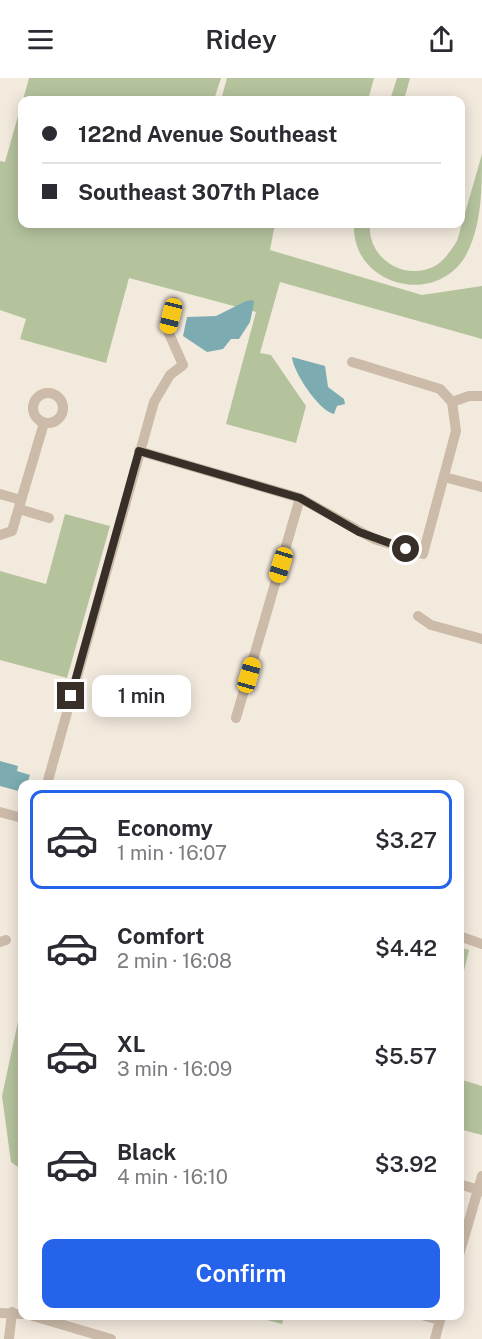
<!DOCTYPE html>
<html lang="en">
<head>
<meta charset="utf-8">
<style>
	:root { --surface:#fff; --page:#f2f2f3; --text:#2b2b33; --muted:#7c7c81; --line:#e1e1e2; --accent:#2563eb }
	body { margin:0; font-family:"Public Sans",sans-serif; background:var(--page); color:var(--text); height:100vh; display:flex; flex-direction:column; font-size:22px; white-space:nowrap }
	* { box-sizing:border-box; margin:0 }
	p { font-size:20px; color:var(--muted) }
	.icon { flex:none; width:33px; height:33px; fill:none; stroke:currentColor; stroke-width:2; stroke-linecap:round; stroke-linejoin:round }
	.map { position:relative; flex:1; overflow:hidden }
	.side { position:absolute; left:18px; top:702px; width:446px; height:540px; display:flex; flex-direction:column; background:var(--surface); border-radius:12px; box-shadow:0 3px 15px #0003 }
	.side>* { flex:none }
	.top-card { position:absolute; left:18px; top:18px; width:447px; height:132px; border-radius:12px; box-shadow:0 3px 15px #0003; display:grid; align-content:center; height:132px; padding:0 24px; background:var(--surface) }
	.end { position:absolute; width:27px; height:27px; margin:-14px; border:8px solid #392f29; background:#fff; box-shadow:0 0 0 3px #fff }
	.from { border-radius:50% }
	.bubble { position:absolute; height:42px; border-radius:12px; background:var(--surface); box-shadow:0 3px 15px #0003; font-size:20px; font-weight:600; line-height:42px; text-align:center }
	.car { position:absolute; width:18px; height:36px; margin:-18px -9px; border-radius:8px; box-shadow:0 0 4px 2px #0007; background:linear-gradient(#f5c518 24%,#345 0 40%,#f5c518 0 76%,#345 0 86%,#f5c518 0) }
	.top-card b { display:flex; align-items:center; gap:21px; height:57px; font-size:22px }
	.top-card b+b { border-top:2px solid var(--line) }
	.top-card i { width:15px; height:15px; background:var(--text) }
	ul { padding:10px 0 0; list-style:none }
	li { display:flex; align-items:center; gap:18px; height:99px; margin:0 12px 9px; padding:0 12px; border:3px solid transparent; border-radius:12px }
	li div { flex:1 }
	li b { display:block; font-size:22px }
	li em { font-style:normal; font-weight:600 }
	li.current { border-color:var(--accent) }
	li>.icon { width:54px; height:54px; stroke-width:1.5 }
	.cta { display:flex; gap:12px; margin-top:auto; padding:12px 24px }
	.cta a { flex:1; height:69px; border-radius:12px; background:var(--accent); color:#fff; font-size:24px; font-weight:600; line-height:69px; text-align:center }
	header { display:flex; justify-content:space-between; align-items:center; height:78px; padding:0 24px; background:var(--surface); font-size:27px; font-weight:600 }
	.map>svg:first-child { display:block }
	.green { fill:#b5c39d }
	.water { fill:#7cacb1 }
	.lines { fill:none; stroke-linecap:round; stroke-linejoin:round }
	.minor { stroke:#ccbba9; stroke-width:10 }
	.route { stroke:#392f29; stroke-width:8 }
</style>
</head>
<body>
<header><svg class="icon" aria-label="menu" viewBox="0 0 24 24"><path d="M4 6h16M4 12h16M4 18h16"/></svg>Ridey<svg class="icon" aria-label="share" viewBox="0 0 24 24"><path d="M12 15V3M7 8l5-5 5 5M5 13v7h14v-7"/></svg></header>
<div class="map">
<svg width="482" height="1261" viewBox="0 0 482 1261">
	<rect width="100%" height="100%" fill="#f3eade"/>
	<!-- green -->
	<path class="green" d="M29 0H221L214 22H23Z
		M227 0H374L368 22H221Z
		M397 0H410L404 22H390Z
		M22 24V146H275L270 172 422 217 482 208V261L280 204 260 275 271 277 306 328 296 365 226 346 256 234 129 200 106 285 20 261 26 241 0 232V83L5 84Z
		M482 76C482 110 482 149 465 179 433 230 351 206 354 146H370C367 180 404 204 435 188 445 182 451 172 457 163Z
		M65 436 110 448 67 600 0 582V493L46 506Z
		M459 869 469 872 459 913Z
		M22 925V1092L11 1084 2 1018Z
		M459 1001 482 1008V1057L459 1051Z
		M252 1238H284L282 1246Z"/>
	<!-- water -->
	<path class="water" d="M246 223 253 222 254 225 250 244 239 261H231L223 271 207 274 183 258 187 239 216 238Z
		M292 279 325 288 328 309 344 321 345 326 337 328 334 336C319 333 293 294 292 279Z
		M0 683 18 688 17 693 30 697 27 706H22V714L0 708Z"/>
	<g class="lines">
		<!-- minor -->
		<path class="minor" d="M33 330a15 15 0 1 1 30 0a15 15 0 1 1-30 0Z
			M452 324 469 318H482
			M139 373 300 420 374 461 423 476 456 353 452 324 440 311 352 284
			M444 399 482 409
			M0 416 21 422
			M19 431 49 440
			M0 457 12 453 44 345
			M418 538 431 547 482 561
			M236 640 300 420
			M47 706 154 324 170 297 183 287 167 251 174 224
			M0 734 22 740
			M459 858 482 866
			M0 864 6 862
			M459 1106 482 1113
			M459 1177 482 1098
			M0 1235 22 1236
			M33 1238 111 1261
			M425 1238 440 1242
			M9 1261 12 1234
			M435 1261 441 1238"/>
	</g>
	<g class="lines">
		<!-- route -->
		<path class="route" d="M71 618 139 373 300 420 359 454 406 471"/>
	</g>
</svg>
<i class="end from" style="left:406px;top:471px"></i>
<i class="end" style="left:71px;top:618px"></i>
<div class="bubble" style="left:92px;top:597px;width:99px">1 min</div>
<i class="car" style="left:171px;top:238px;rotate:194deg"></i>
<i class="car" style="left:281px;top:487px;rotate:197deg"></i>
<i class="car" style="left:249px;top:597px;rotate:16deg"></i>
<div class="top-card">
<b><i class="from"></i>122nd Avenue Southeast</b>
<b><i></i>Southeast 307th Place</b>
</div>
<section class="side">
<ul>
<li class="current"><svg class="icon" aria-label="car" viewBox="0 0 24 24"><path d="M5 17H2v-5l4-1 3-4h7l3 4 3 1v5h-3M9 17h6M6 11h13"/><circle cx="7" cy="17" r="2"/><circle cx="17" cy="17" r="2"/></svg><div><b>Economy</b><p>1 min · 16:07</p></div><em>$3.27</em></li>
<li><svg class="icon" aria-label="car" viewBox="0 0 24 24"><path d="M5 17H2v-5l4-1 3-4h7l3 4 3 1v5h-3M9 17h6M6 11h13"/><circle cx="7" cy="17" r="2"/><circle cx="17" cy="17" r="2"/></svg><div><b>Comfort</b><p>2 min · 16:08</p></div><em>$4.42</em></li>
<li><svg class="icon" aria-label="car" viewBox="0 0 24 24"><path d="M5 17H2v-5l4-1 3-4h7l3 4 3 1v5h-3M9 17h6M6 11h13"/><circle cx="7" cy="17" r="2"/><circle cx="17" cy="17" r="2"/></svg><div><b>XL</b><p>3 min · 16:09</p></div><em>$5.57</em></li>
<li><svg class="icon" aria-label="car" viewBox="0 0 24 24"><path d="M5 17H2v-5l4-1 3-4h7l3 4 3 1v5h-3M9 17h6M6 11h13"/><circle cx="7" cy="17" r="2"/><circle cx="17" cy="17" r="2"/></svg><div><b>Black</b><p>4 min · 16:10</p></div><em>$3.92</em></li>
</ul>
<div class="cta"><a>Confirm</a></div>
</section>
</div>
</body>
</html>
